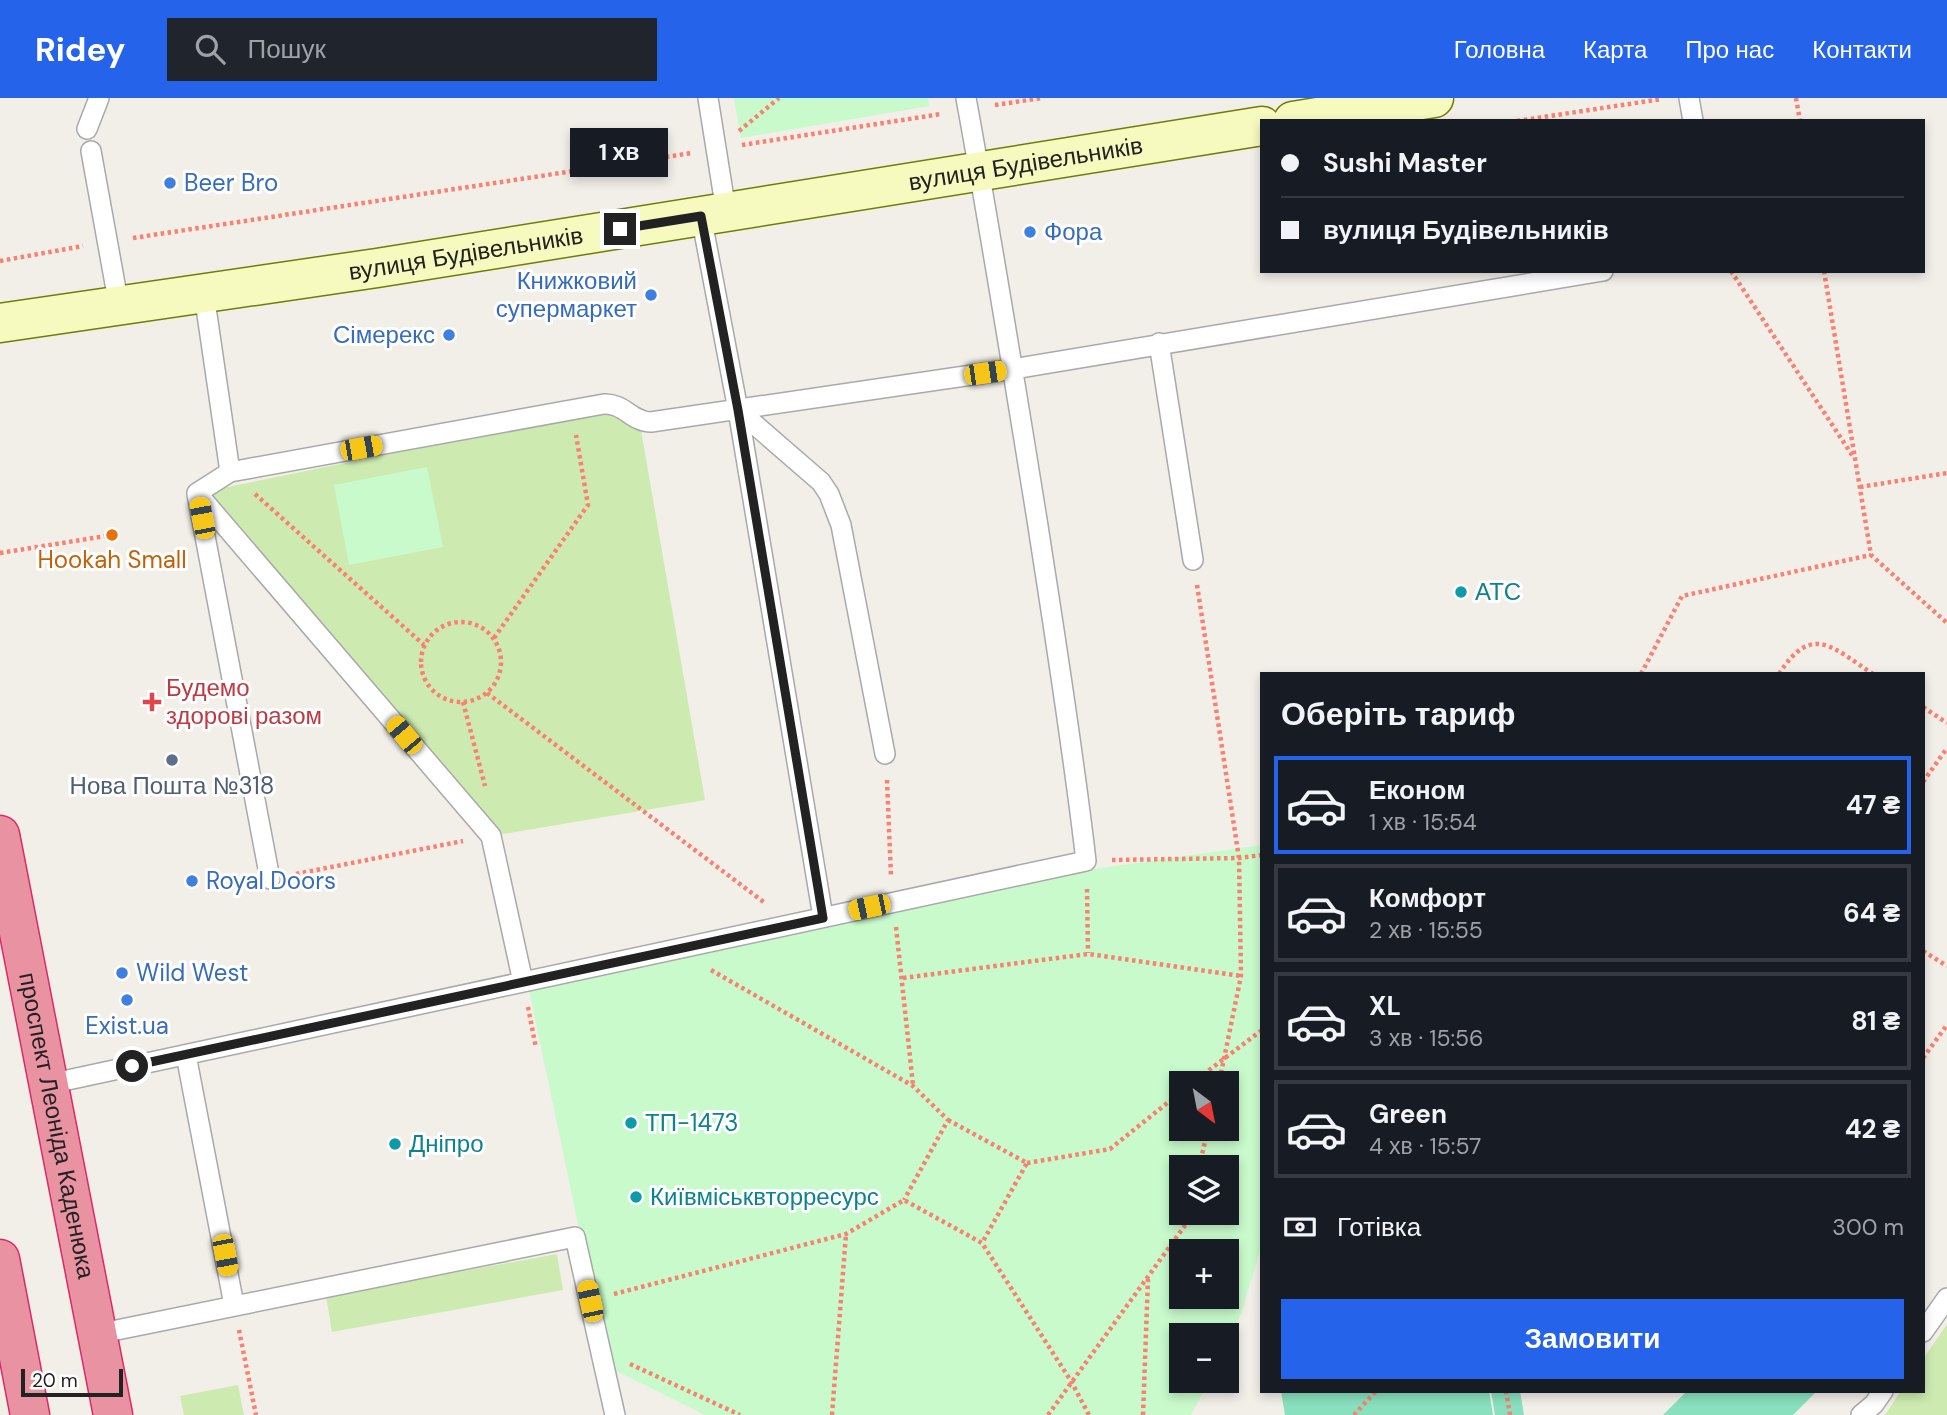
<!DOCTYPE html>
<html lang="uk">
<head>
<meta charset="utf-8">
<style>
	:root { --surface:#171b24; --page:#20242c; --text:#f1f3f6; --muted:#9ea1a6; --line:#363941; --accent:#2563eb }
	body { margin:0; font-family:"DM Sans",sans-serif; background:var(--page); color:var(--text); height:100vh; display:flex; flex-direction:column; font-size:26px; white-space:nowrap }
	* { box-sizing:border-box; margin:0 }
	p { font-size:23px; color:var(--muted) }
	.icon { flex:none; width:38px; height:38px; fill:none; stroke:currentColor; stroke-width:2; stroke-linecap:round; stroke-linejoin:round }
	.map { position:relative; flex:1; overflow:hidden }
	.details { position:absolute; left:1260px; top:574px; width:665px; height:721px; display:flex; flex-direction:column; background:var(--surface); border-radius:0px; box-shadow:0 4px 10px #0003 }
	.details>* { flex:none }
	.hud { position:absolute; left:1260px; top:21px; width:665px; height:154px; border-radius:0px; box-shadow:0 4px 10px #0003; display:grid; align-content:center; height:154px; padding:0 21px; background:var(--surface) }
	.needle { width:46px; rotate:148deg }
	.fabs { position:absolute; left:1169px; top:973px; display:grid; gap:14px }
	.fabs a { display:grid; place-items:center; width:70px; height:70px; border-radius:0px; background:var(--surface); box-shadow:0 4px 10px #0003; font-size:35px }
	.scale { position:absolute; left:21px; bottom:18px; width:102px; box-sizing:border-box; padding-left:7px; border:4px solid #222; border-top:0; font-size:19px; line-height:24px; white-space:nowrap; color:#222; -webkit-text-stroke:5px #fff; paint-order:stroke }
	.end { position:absolute; width:32px; height:32px; margin:-16px; border:9px solid #222; background:#fff; box-shadow:0 0 0 4px #fff }
	.from { border-radius:50% }
	.bubble { position:absolute; height:49px; border-radius:0px; background:var(--surface); box-shadow:0 4px 10px #0003; font-size:23px; font-weight:700; line-height:49px; text-align:center }
	.car { position:absolute; width:21px; height:42px; margin:-21px -10px; border-radius:9px; box-shadow:0 0 5px 2px #0007; background:linear-gradient(#f5c518 24%,#345 0 40%,#f5c518 0 76%,#345 0 86%,#f5c518 0) }
	.hud b { display:flex; align-items:center; gap:24px; height:66px; font-size:26px }
	.hud b+b { border-top:2px solid var(--line) }
	.hud i { width:18px; height:18px; background:var(--text) }
	ul { padding:0; list-style:none }
	li { display:flex; align-items:center; gap:21px; height:98px; margin:0 14px 10px; padding:0 7px; border:4px solid var(--line); border-radius:0px }
	li div { flex:1 }
	li b { display:block; font-size:26px }
	li em { font-style:normal; font-weight:700 }
	li.active { border-color:var(--accent) }
	li>.icon { width:63px; height:63px; stroke-width:1.5 }
	h2 { padding:0 21px; font-size:32px; line-height:84px }
	.pay { display:flex; align-items:center; gap:18px; height:77px; padding:0 21px; font-size:26px }
	.pay p { margin-inline-start:auto }
	.action { display:flex; gap:14px; margin-top:auto; padding:14px 21px }
	.action a { flex:1; height:80px; border-radius:0px; background:var(--accent); color:#fff; font-size:28px; font-weight:700; line-height:80px; text-align:center }
	header { display:flex; align-items:center; gap:42px; box-sizing:border-box; height:98px; padding:0 35px; background:var(--accent); color:#fff }
	header strong { font-size:33px }
	nav { display:flex; gap:38px; margin-inline-start:auto; font-size:24px }
	.search { width:490px; height:63px; background:var(--page); display:flex; align-items:center; gap:18px; box-sizing:border-box; padding:0 24px; border-radius:0px; color:var(--muted); font-size:26px }
	.map>svg:first-child { display:block }
	.grass { fill:#cdebb0 }
	.park { fill:#c8facc; fill-rule:evenodd }
	.pitch { fill:#88e0be }
	.lines { fill:none; stroke-linecap:round; stroke-linejoin:round }
	.lane-casing { stroke:#a9a9a9; stroke-width:22 }
	.secondary-casing { stroke:#707d05; stroke-width:41 }
	.highway-casing { stroke:#dc2a67; stroke-width:41 }
	.path { stroke:#fa8072; stroke-width:4.5; stroke-dasharray:3.5 3.5; stroke-linecap:butt }
	.lane { stroke:#fff; stroke-width:19 }
	.secondary { stroke:#f7fabf; stroke-width:38 }
	.highway { stroke:#e892a2; stroke-width:38 }
	.route { stroke:#222; stroke-width:9 }
	.shop-dot { fill:#3f7fe0; stroke:#fff; stroke-width:2.5 }
	.food-dot { fill:#e8710a; stroke:#fff; stroke-width:2.5 }
	.culture-dot { fill:#0f9aa8; stroke:#fff; stroke-width:2.5 }
	.health-dot { fill:#e0444e; stroke:#fff; stroke-width:2.5 }
	.service-dot { fill:#5c6f8a; stroke:#fff; stroke-width:2.5 }
	.labels { text-anchor:middle; stroke-width:6; stroke-linejoin:round; paint-order:stroke }
	.street-label { font-size:24px; fill:#222; stroke:#fff }
	.shop-label { font-size:24px; fill:#366cbe; stroke:#fff; text-anchor:start }
	.food-label { font-size:24px; fill:#c56008; stroke:#fff }
	.culture-label { font-size:24px; fill:#0d838f; stroke:#fff; text-anchor:start }
	.health-label { font-size:24px; fill:#be3a42; stroke:#fff; text-anchor:start }
	.service-label { font-size:24px; fill:#4e5e75; stroke:#fff }
</style>
</head>
<body>
<header>
<strong>Ridey</strong>
<div class="search"><svg class="icon" aria-label="search" viewBox="0 0 24 24"><circle cx="10" cy="10" r="6"/><path d="M15 15l6 6"/></svg>Пошук</div>
<nav><a>Головна</a><a>Карта</a><a>Про нас</a><a>Контакти</a></nav>
</header>
<div class="map">
<svg width="1947" height="1317" viewBox="0 0 1947 1317">
	<rect width="100%" height="100%" fill="#f2efe9"/>
	<!-- grass -->
	<path class="grass" d="M614 310 640 326 705 702 491 738 203 394Z
		M557 1156 563 1192 332 1234 326 1198Z
		M1947 1226V1317H1885L1901 1293H1923V1261Z
		M238 1287 244 1317H184L180 1298Z"/>
	<!-- park -->
	<path class="park" d="M734 0H928L929 8 741 40Z
		M427 369 443 449 349 467 334 387Z
		M1262 747V1147L1235 1234 1227 1250V1237H1181V1283H1209L1191 1317H705L608 1269 525 873 1087 772ZM1181 985H1227V1031H1181ZM1181 1069H1227V1115H1181ZM1181 1153H1227V1199H1181Z"/>
	<!-- pitch -->
	<path class="pitch" d="M1281 1293H1489L1493 1317H1285Z
		M1491 1293H1520L1524 1317H1495Z
		M1687 1293H1817L1793 1317H1663Z"/>
	<g class="lines">
		<!-- lane casing -->
		<g class="lane-casing">
			<path id="lane" d="M708 0 726 113
				M1689 0 1693 23
				M87 31 99 0
				M91 53 119 208
				M701 118 738 312 823 819
				M204 196 230 374
				M1159 245 1193 462
				M738 312 821 384 829 396 841 427 885 656
				M197 396 270 781
				M523 884 491 738 197 395 230 374 604 306C624 305 632 324 651 324L1013 271 1603 173
				M186 957 234 1207
				M49 986 1086 763C1073 650 1055 539 1038 428 1015 285 992 142 966 0
				M1923 1234 1947 1200
				M97 1236 575 1139 615 1317
				M1861 1317 1874 1306 1883 1293"/>
		</g>
		<!-- secondary casing -->
		<g class="secondary-casing">
			<g id="secondary">
				<path d="M1293 23 1434 0"/>
				<path id="s1" d="M0 225 377 170 1262 28"/>
			</g>
		</g>
		<!-- highway casing -->
		<g class="highway-casing">
			<g id="highway">
				<path id="s2" d="M0 737 113 1317"/>
				<path d="M0 1161 30 1317"/>
			</g>
		</g>
		<!-- path -->
		<path class="path" d="M1796 0 1800 23
			M995 7 1042 0
			M1517 23 1662 1
			M739 33 779 0
			M742 47 941 16
			M133 140 692 55
			M0 163 83 148
			M1731 173 1854 360
			M1824 173 1871 457 1947 525
			M1860 389 1947 375
			M255 396 424 547
			M0 455 112 437
			M1197 487 1239 760 1241 878 1219 985
			M421 564a40 40 0 1 1 80 0a40 40 0 1 1-80 0Z
			M494 540 588 407 576 337
			M1641 576 1682 498 1871 457
			M1779 576C1812 524 1833 550 1873 576
			M487 595 765 805
			M463 604 485 688
			M1923 609 1947 625
			M887 682 891 778
			M1923 684 1947 650
			M1112 762 1239 760 1262 757
			M296 776 463 743
			M1087 791 1088 855
			M896 829 913 987
			M1923 853 1947 868
			M711 872 913 988 948 1022 904 1102
			M903 880 1088 856 1241 878
			M528 909 536 950
			M1923 960 1947 927
			M1192 985 1262 932
			M948 1022 1027 1065 982 1145
			M1027 1065 1110 1051 1181 994
			M1199 1069 1208 1031
			M614 1196 846 1136 904 1102 982 1145 1071 1283 1089 1317
			M239 1232 256 1317
			M630 1266 740 1317
			M1506 1293 1510 1317
			M832 1317 846 1136
			M1048 1317 1186 1126 1189 1115
			M1143 1317 1148 1181
			M1354 1317 1376 1293"/>
		<!-- lane -->
		<use href="#lane" class="lane"/>
		<!-- secondary -->
		<use href="#secondary" class="secondary"/>
		<!-- highway -->
		<use href="#highway" class="highway"/>
	</g>
	<g class="lines">
		<!-- route -->
		<path class="route" d="M132 968 823 820 738 312 701 118 620 131"/>
	</g>
	<!-- markers -->
	<g class="shop-dot">
		<circle cx="170" cy="85" r="7"/>
		<circle cx="1030" cy="134" r="7"/>
		<circle cx="651" cy="197" r="7"/>
		<circle cx="449" cy="237" r="7"/>
		<circle cx="192" cy="783" r="7"/>
		<circle cx="122" cy="875" r="7"/>
		<circle cx="127" cy="902" r="7"/>
	</g>
	<circle class="food-dot" cx="112" cy="437" r="7"/>
	<g class="culture-dot">
		<circle cx="1461" cy="494" r="7"/>
		<circle cx="631" cy="1025" r="7"/>
		<circle cx="395" cy="1046" r="7"/>
		<circle cx="636" cy="1099" r="7"/>
	</g>
	<path class="health-dot" d="M148.5 593.5h7v7h7v7h-7v7h-7v-7h-7v-7h7z"/>
	<circle class="service-dot" cx="172" cy="662" r="7"/>
	<g class="labels">
		<!-- street labels -->
		<g class="street-label">
			<text dy="8" stroke="none"><textPath href="#s1" startOffset="1038">вулиця Будівельників</textPath></text>
			<text dy="8" stroke="none"><textPath href="#s1" startOffset="471">вулиця Будівельників</textPath></text>
			<text dy="8" stroke="none"><textPath href="#s2" startOffset="296">проспект Леоніда Каденюка</textPath></text>
		</g>
		<!-- shop labels -->
		<g class="shop-label">
			<text x="184" y="93">Beer Bro</text>
			<text x="1044" y="142">Фора</text>
			<text x="637" y="191" text-anchor="end">Книжковий<tspan x="637" dy="28">супермаркет</tspan></text>
			<text x="435" y="245" text-anchor="end">Сімерекс</text>
			<text x="206" y="791">Royal Doors</text>
			<text x="136" y="883">Wild West</text>
			<text x="127" y="936" text-anchor="middle">Exist.ua</text>
		</g>
		<!-- food labels -->
		<g class="food-label">
			<text x="112" y="470">Hookah Small</text>
		</g>
		<!-- culture labels -->
		<g class="culture-label">
			<text x="1475" y="502">АТС</text>
			<text x="645" y="1033">ТП-1473</text>
			<text x="409" y="1054">Дніпро</text>
			<text x="650" y="1107">Київміськвторресурс</text>
		</g>
		<!-- health labels -->
		<g class="health-label">
			<text x="166" y="598">Будемо<tspan x="166" dy="28">здорові разом</tspan></text>
		</g>
		<!-- service labels -->
		<g class="service-label">
			<text x="172" y="696">Нова Пошта №318</text>
		</g>
	</g>
</svg>
<div class="fabs">
<a><svg class="needle" viewBox="-14 -14 28 28"><path d="M0-13l5 13h-10z" fill="#e53935"/><path d="M0 13l5-13h-10z" fill="#9ea1a6"/></svg></a>
<a><svg class="icon" aria-label="layers" viewBox="0 0 24 24"><path d="M12 4l9 5-9 5-9-5zM3 14l9 5 9-5"/></svg></a>
<a>+</a>
<a>−</a>
</div>
<div class="scale">20 m</div>
<i class="end from" style="left:132px;top:968px"></i>
<i class="end" style="left:620px;top:131px"></i>
<div class="bubble" style="left:570px;top:30px;width:98px">1 хв</div>
<i class="car" style="left:985px;top:275px;rotate:82deg"></i>
<i class="car" style="left:361px;top:350px;rotate:80deg"></i>
<i class="car" style="left:202px;top:420px;rotate:349deg"></i>
<i class="car" style="left:404px;top:637px;rotate:320deg"></i>
<i class="car" style="left:869px;top:809px;rotate:258deg"></i>
<i class="car" style="left:225px;top:1157px;rotate:169deg"></i>
<i class="car" style="left:590px;top:1203px;rotate:348deg"></i>
<div class="hud">
<b><i class="from"></i>Sushi Master</b>
<b><i></i>вулиця Будівельників</b>
</div>
<section class="details">
<h2>Оберіть тариф</h2>
<ul>
<li class="active"><svg class="icon" aria-label="car" viewBox="0 0 24 24"><path d="M5 17H2v-5l4-1 3-4h7l3 4 3 1v5h-3M9 17h6M6 11h13"/><circle cx="7" cy="17" r="2"/><circle cx="17" cy="17" r="2"/></svg><div><b>Економ</b><p>1 хв · 15:54</p></div><em>47 ₴</em></li>
<li><svg class="icon" aria-label="car" viewBox="0 0 24 24"><path d="M5 17H2v-5l4-1 3-4h7l3 4 3 1v5h-3M9 17h6M6 11h13"/><circle cx="7" cy="17" r="2"/><circle cx="17" cy="17" r="2"/></svg><div><b>Комфорт</b><p>2 хв · 15:55</p></div><em>64 ₴</em></li>
<li><svg class="icon" aria-label="car" viewBox="0 0 24 24"><path d="M5 17H2v-5l4-1 3-4h7l3 4 3 1v5h-3M9 17h6M6 11h13"/><circle cx="7" cy="17" r="2"/><circle cx="17" cy="17" r="2"/></svg><div><b>XL</b><p>3 хв · 15:56</p></div><em>81 ₴</em></li>
<li><svg class="icon" aria-label="car" viewBox="0 0 24 24"><path d="M5 17H2v-5l4-1 3-4h7l3 4 3 1v5h-3M9 17h6M6 11h13"/><circle cx="7" cy="17" r="2"/><circle cx="17" cy="17" r="2"/></svg><div><b>Green</b><p>4 хв · 15:57</p></div><em>42 ₴</em></li>
</ul>
<div class="pay"><svg class="icon" aria-label="cash" viewBox="0 0 24 24"><path d="M3 7h18v10H3z"/><circle cx="12" cy="12" r="2"/></svg>Готівка<p>300 m</p></div>
<div class="action"><a>Замовити</a></div>
</section>
</div>
</body>
</html>
